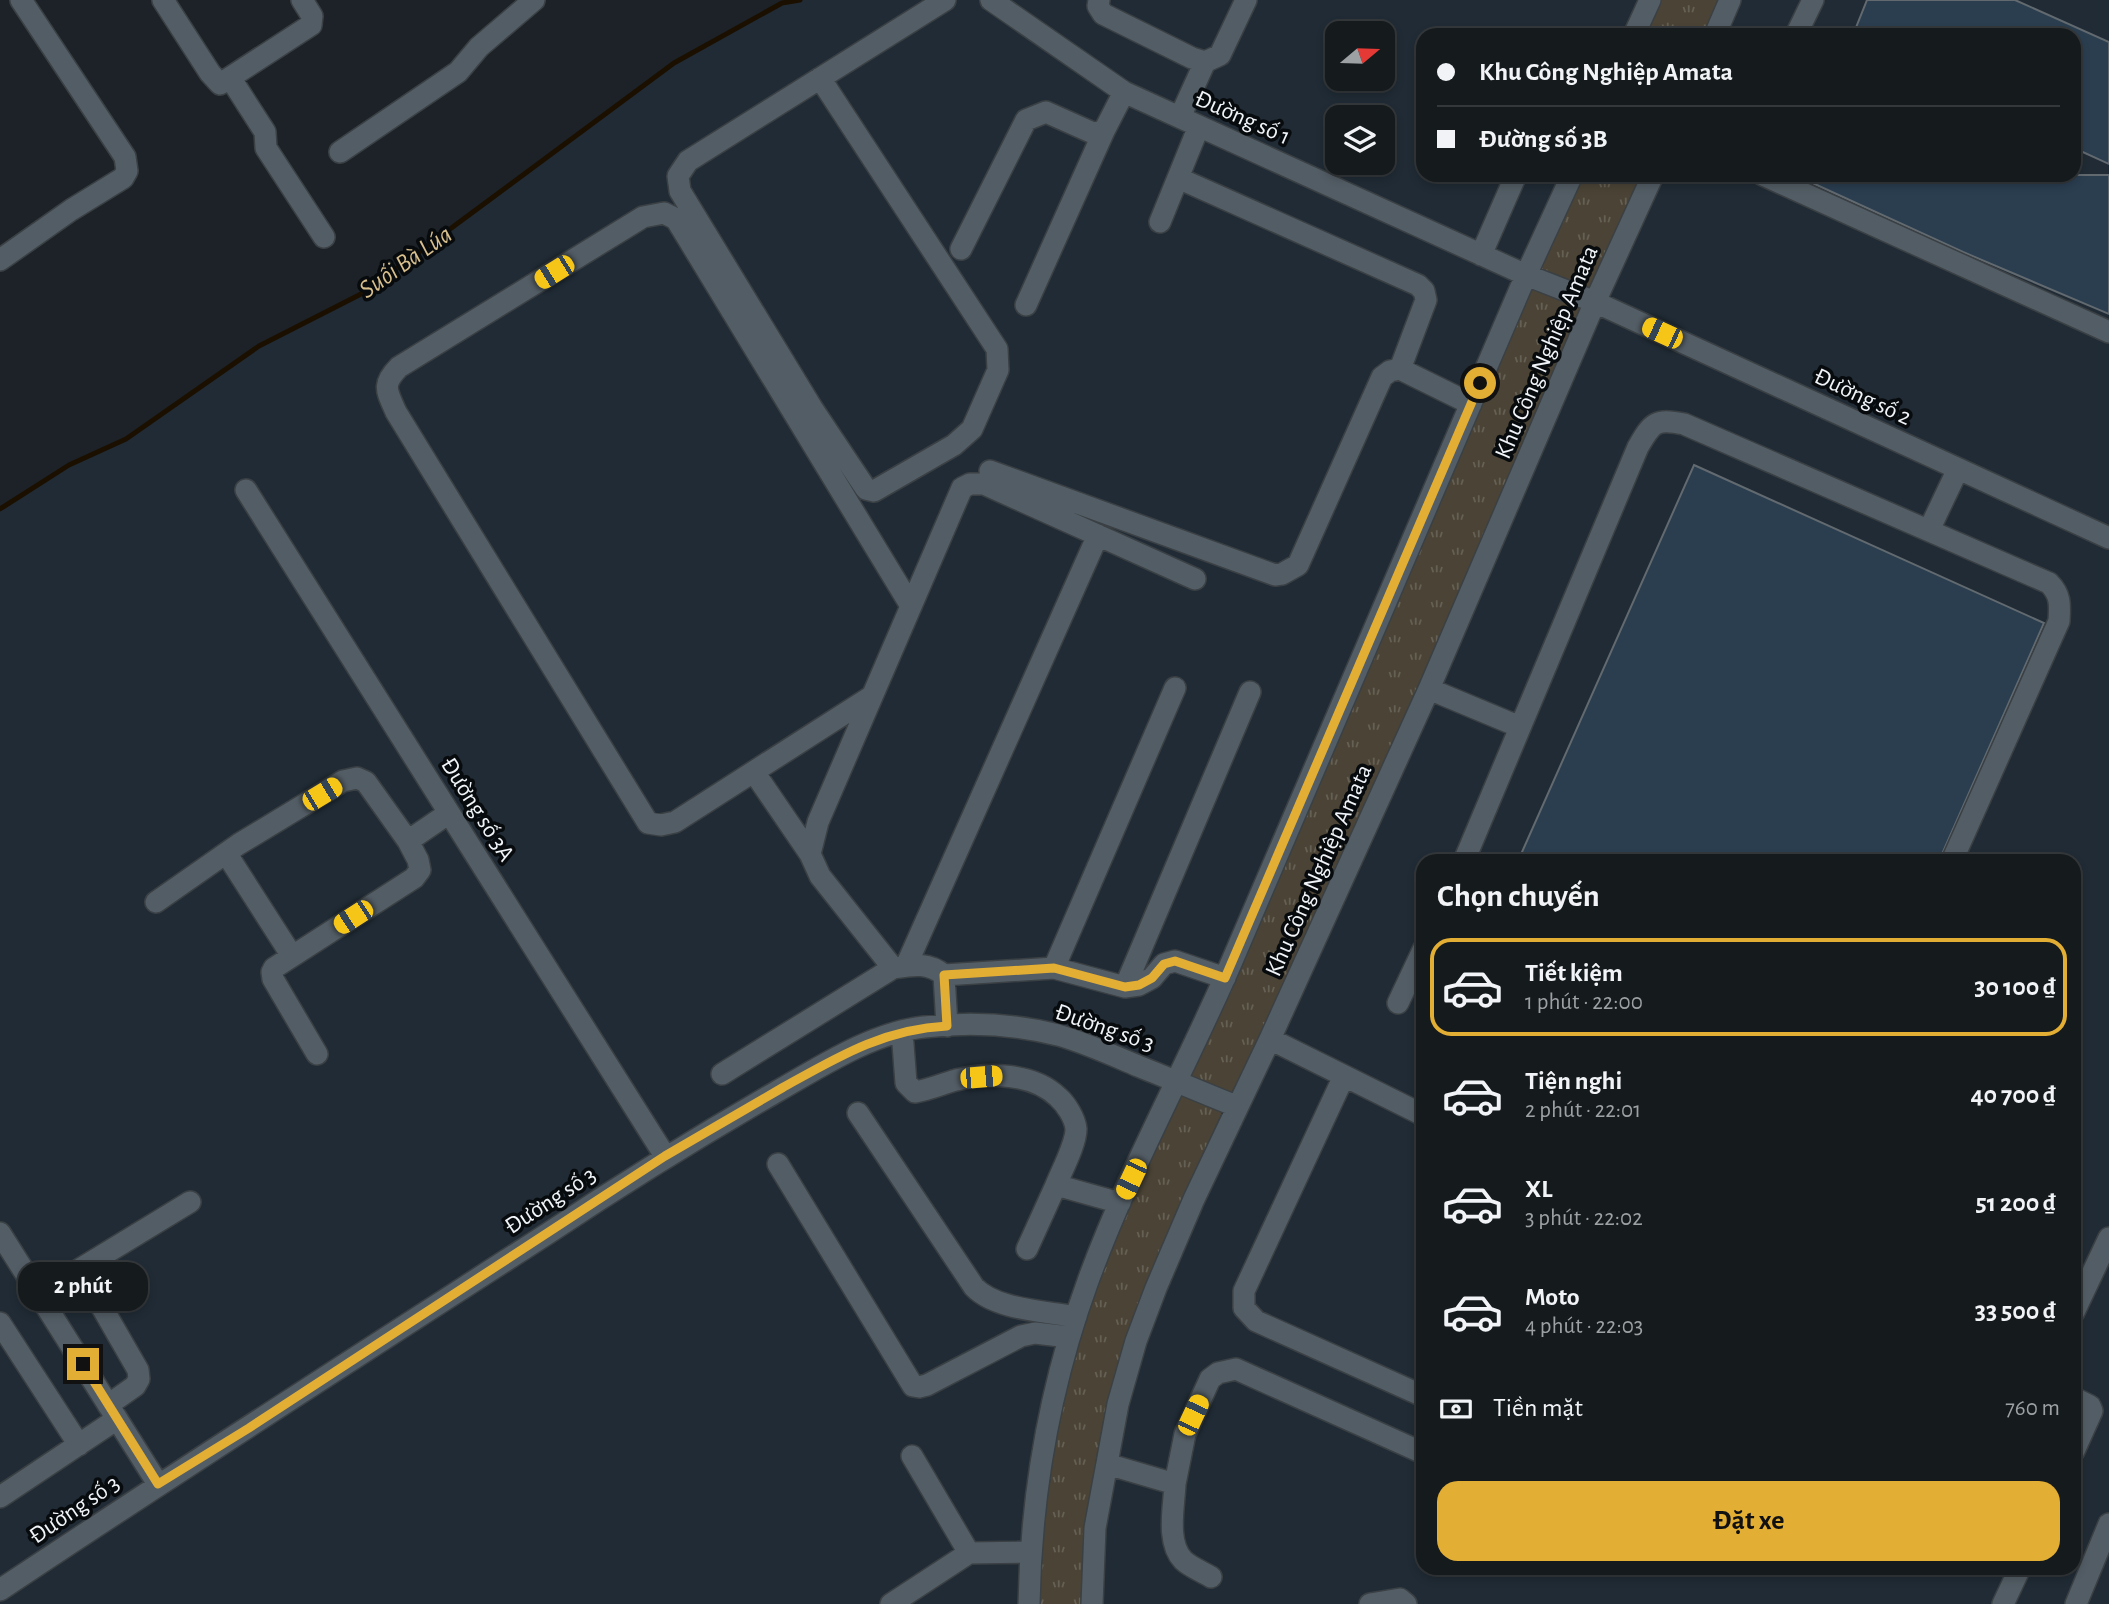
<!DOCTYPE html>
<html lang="vi">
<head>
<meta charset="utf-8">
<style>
	:root { --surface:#151a1d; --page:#22272a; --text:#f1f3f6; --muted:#9da1a4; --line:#34383b; --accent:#e3ae34 }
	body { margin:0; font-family:"Alegreya Sans",sans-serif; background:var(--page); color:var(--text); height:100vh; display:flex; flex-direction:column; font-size:26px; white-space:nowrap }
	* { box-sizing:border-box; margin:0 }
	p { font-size:23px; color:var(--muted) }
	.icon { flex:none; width:38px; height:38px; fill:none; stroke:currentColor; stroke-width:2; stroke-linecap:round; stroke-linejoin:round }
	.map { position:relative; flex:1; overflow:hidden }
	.sheet { position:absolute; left:1416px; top:854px; width:665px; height:721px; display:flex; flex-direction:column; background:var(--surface); border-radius:21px; box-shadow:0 4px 10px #0003,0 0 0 2px var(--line) }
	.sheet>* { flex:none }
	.top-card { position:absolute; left:1416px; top:28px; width:665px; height:154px; border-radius:21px; box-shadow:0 4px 10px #0003,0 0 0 2px var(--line); display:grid; align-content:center; height:154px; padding:0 21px; background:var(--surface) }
	.needle { width:46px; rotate:71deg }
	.buttons { position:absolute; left:1325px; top:21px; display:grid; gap:14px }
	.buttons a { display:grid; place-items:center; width:70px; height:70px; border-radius:14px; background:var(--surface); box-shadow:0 4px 10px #0003,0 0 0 2px var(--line); font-size:35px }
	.end { position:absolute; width:32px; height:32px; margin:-16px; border:9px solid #e3ae34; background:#111; box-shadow:0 0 0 4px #111 }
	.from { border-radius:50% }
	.bubble { position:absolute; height:49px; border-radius:21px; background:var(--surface); box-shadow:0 4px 10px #0003,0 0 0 2px var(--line); font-size:23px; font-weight:600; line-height:49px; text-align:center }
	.car { position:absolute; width:21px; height:42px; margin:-21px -10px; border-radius:9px; box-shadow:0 0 5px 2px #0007; background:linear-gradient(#f5c518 24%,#345 0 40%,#f5c518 0 76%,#345 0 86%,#f5c518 0) }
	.top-card b { display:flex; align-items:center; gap:24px; height:66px; font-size:26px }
	.top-card b+b { border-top:2px solid var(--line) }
	.top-card i { width:18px; height:18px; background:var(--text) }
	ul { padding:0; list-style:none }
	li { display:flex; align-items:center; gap:21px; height:98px; margin:0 14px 10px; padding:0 7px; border:4px solid transparent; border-radius:21px }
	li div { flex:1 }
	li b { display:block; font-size:26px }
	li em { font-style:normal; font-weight:600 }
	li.selected { border-color:var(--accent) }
	li>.icon { width:63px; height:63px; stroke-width:1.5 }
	h2 { padding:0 21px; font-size:32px; line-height:84px }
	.pay { display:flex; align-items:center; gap:18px; height:77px; padding:0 21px; font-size:26px }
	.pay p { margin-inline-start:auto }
	.primary-button { display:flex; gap:14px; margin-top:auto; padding:14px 21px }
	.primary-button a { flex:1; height:80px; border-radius:21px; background:var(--accent); color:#111; font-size:28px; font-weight:600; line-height:80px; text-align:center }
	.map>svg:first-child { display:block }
	.built { fill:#202b35; fill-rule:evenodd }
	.grass { fill:url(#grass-tufts) }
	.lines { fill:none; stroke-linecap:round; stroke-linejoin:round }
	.stream { stroke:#1b1000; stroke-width:5 }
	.building { fill:#2a3e50; stroke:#626a70; stroke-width:2 }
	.minor-casing { stroke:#3a4044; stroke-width:24 }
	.minor { stroke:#535d65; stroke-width:21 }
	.route { stroke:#e3ae34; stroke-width:9 }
	.labels { text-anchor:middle; stroke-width:7; stroke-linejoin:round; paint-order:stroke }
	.street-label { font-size:24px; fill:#f1f5f9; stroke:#080b0d }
	.water-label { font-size:26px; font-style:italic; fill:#d8bf8e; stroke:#080b0d }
</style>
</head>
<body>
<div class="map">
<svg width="2109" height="1604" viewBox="0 0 2109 1604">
	<defs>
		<pattern id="grass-tufts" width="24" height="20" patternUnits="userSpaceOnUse" patternTransform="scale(1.75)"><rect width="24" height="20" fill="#4b4436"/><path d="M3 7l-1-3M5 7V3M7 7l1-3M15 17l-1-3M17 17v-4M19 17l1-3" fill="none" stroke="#656054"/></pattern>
	</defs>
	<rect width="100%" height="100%" fill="#1c2227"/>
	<!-- built -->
	<path class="built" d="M800 0H2109V1604H0V509L69 465 126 438 259 346 365 292 674 63 782 3ZM1337 33H1382V79H1337ZM1423 35H2074V175H1423ZM1337 117H1382V163H1337ZM1423 861H2074V1568H1423Z"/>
	<!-- grass -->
	<path class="grass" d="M1661 0H1719L1704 35H1645Z
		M1583 175H1641L1588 293 1538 274Z
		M1533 285 1583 304 1419 686 1261 1036 1229 1097 1188 1080 1235 981Z
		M1183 1091 1224 1108 1183 1197 1126 1339 1107 1404 1082 1604H1039C1042 1495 1061 1389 1097 1286 1121 1219 1154 1155 1183 1091Z"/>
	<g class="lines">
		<!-- stream -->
		<path class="stream" d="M0 509 69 465 126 439 259 346 365 292 674 63 782 3 800 0"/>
	</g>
	<!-- building -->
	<path class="building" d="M1867 0H2015L2109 42V164L2074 148V35H1853Z
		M1795 175H2109V314L1963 252Z
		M1694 465 2044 623 1939 861H1518Z"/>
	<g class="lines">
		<!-- minor casing -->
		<g class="minor-casing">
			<path id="minor" d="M163 0 210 73 220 84 311 25 312 16 302 0
				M991 0 1124 92 1526 275 1595 302 2109 538
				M1099 0 1098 6 1103 14 1192 58 1205 62 1220 55 1246 0
				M1634 35 1650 0
				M1715 35 1730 0
				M1796 35 1813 0
				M820 78 997 349 998 370 972 429 954 445 874 491 866 489 812 408 680 191 678 176 688 161 945 0
				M231 79 265 132 266 148 324 237
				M1180 117 1205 62
				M340 152 458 72 479 47 534 0
				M1763 175 2109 332
				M1178 178 1418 285 1424 291 1426 300 1400 369
				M1160 222 1199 126
				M961 249 1026 120 1046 112 1093 133 1104 131 1124 92
				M1481 255 1516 175
				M0 260 71 210 123 178 127 171 125 157 21 0
				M1026 305 1104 131
				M990 471 1275 575 1282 574 1298 565 1382 377 1390 371 1400 369 1471 404
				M246 490 665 1156
				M1929 530 1958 469
				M1429 689 1520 727
				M872 696 675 822 661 825 648 823 396 412C387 391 381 385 399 367L643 217 664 213 676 219 911 606
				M754 772 810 854
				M226 853 292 956
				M1464 861 1638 447C1652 423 1655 418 1684 424L2049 583C2061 595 2060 605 2059 621L1952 861
				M156 902 239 844 343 781 357 778 366 782 408 841
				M906 966 1098 535
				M893 968 820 876 810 854 818 822 962 488 970 484H984L1195 579
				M1054 968 1175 688
				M944 975 1054 968 1125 987 1139 985 1152 978 1164 964 1175 961 1225 978
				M1125 987 1250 692
				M1398 1003 1423 950
				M902 1031 906 1083 915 1092C929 1090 942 1084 956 1080 988 1072 1033 1073 1058 1097 1066 1104 1075 1118 1076 1129 1076 1144 1062 1170 1056 1185
				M1270 1039 1423 1115
				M317 1054 273 979 272 972 274 968 414 878 420 870 418 860 408 841 449 813
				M722 1074 893 968C913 965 928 962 944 975L947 1026
				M1344 1076 1244 1291V1308L1256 1321 1423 1396
				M858 1113 974 1287C996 1310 1045 1311 1076 1317
				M778 1164 913 1386 919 1387 927 1385 1021 1336 1035 1333 1069 1337
				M0 1233 158 1484
				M1027 1249 1056 1185 1120 1203
				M80 1269 138 1370 139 1379 135 1386 108 1405
				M44 1303 80 1269 190 1202
				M2074 1312 2109 1238
				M0 1323 79 1445
				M2074 1398 2090 1406 2092 1411 2074 1451
				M912 1456 969 1553
				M1107 1464 1175 1484C1174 1507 1166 1542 1183 1560 1190 1567 1203 1572 1211 1577
				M1175 1484 1185 1434 1210 1379 1218 1373 1236 1369 1423 1453
				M0 1497 117 1419
				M0 1590C181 1469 364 1352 547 1234 622 1184 698 1137 776 1092 820 1067 873 1032 924 1027 969 1022 1015 1024 1058 1035 1086 1043 1112 1055 1138 1066 1171 1079 1203 1093 1236 1106
				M891 1604 969 1553 1030 1552
				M1029 1604C1031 1494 1050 1385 1088 1281 1128 1171 1186 1068 1232 961 1330 732 1428 504 1526 275L1572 175
				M1092 1604 1095 1528 1118 1404 1136 1341 1156 1288 1194 1199 1270 1039 1429 689 1595 302 1653 175
				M1370 1604 1400 1599 1406 1604
				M2003 1604 2020 1568
				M2076 1604 2109 1524"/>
		</g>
		<!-- minor -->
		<use href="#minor" class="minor"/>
	</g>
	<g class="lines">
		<!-- route -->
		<path class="route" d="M83 1364 158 1484 249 1428 665 1156C704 1133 743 1111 782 1088 836 1058 883 1029 947 1026L944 975 1054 968 1125 987 1139 985 1152 978 1164 964 1175 961 1225 978 1480 383"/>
	</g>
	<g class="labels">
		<!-- street labels -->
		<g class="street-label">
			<text transform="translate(1243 117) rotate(24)" y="8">Đường số 1</text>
			<text transform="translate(1546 352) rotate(-67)" y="8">Khu Công Nghiệp Amata</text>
			<text transform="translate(1863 396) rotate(25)" y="8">Đường số 2</text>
			<text transform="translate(478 809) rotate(58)" y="8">Đường số 3A</text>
			<text transform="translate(1318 870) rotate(-66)" y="8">Khu Công Nghiệp Amata</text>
			<text transform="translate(1105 1027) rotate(19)" y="8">Đường số 3</text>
			<text transform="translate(550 1200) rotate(-33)" y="8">Đường số 3</text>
			<text transform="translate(74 1509) rotate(-34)" y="8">Đường số 3</text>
		</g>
		<!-- water labels -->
		<g class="water-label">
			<text transform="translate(405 261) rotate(-35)" y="9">Suối Bà Lúa</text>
		</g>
	</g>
</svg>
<div class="buttons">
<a><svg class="needle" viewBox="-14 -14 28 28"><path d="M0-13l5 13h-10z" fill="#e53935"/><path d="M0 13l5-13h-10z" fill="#9da1a4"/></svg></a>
<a><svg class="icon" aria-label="layers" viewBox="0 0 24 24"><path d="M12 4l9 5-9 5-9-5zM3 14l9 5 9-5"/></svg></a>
</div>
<i class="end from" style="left:1480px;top:383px"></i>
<i class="end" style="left:83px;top:1364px"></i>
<div class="bubble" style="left:18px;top:1262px;width:130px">2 phút</div>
<i class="car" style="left:554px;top:272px;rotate:238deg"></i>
<i class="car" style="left:1662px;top:333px;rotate:295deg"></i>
<i class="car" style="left:322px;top:794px;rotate:59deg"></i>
<i class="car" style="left:353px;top:917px;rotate:237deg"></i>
<i class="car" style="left:981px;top:1077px;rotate:85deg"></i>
<i class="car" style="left:1131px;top:1179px;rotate:205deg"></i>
<i class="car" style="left:1193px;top:1415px;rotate:25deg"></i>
<div class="top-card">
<b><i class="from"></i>Khu Công Nghiệp Amata</b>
<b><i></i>Đường số 3B</b>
</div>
<section class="sheet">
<h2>Chọn chuyến</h2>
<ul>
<li class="selected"><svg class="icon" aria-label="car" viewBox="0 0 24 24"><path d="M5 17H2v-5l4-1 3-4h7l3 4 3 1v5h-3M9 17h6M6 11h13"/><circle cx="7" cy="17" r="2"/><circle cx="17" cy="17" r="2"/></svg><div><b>Tiết kiệm</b><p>1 phút · 22:00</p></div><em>30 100 ₫</em></li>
<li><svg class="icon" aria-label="car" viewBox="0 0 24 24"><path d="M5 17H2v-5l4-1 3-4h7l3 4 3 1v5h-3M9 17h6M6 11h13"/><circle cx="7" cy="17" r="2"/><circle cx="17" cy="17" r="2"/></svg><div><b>Tiện nghi</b><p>2 phút · 22:01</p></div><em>40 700 ₫</em></li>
<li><svg class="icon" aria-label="car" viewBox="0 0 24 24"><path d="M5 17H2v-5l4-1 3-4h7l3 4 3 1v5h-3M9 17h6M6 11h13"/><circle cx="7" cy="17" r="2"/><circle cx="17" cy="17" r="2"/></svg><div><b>XL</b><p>3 phút · 22:02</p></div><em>51 200 ₫</em></li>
<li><svg class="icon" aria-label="car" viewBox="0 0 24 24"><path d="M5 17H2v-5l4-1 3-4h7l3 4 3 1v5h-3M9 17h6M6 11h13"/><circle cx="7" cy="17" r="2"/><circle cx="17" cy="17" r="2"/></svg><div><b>Moto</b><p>4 phút · 22:03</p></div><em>33 500 ₫</em></li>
</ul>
<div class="pay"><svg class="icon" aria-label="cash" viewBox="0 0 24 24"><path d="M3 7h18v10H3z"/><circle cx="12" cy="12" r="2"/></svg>Tiền mặt<p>760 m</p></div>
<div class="primary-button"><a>Đặt xe</a></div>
</section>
</div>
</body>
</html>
